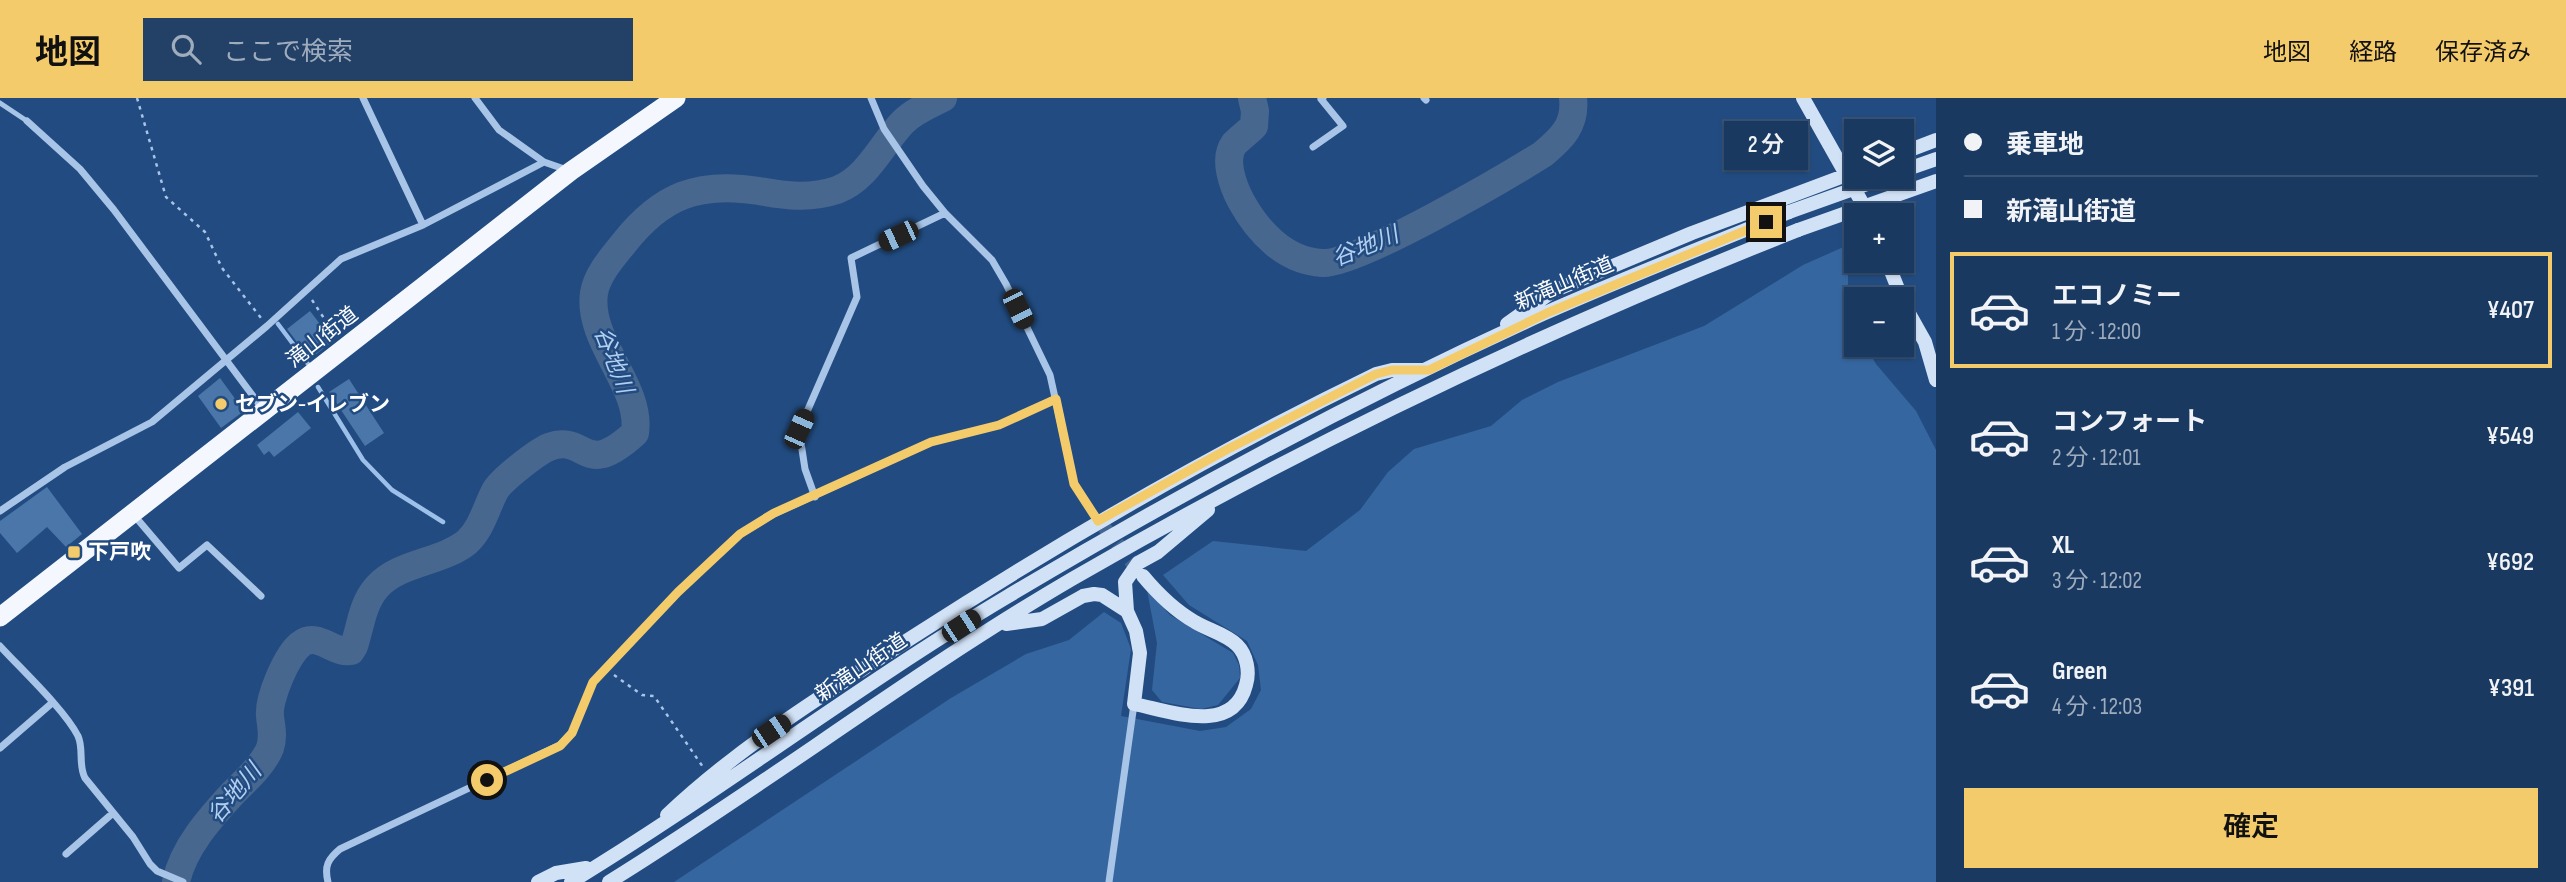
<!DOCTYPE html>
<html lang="ja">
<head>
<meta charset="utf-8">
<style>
	:root { --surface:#1a3961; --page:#234067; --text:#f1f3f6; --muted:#9facbd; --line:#385376; --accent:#f4cb6a }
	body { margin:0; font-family:"Sofia Sans Condensed","Noto Sans JP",sans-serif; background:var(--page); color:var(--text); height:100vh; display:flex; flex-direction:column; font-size:26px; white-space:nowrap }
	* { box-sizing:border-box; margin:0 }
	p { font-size:23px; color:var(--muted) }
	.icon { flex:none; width:38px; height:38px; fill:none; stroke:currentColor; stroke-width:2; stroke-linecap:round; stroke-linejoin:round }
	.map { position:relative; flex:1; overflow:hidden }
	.sheet { display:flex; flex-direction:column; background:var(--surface); width:630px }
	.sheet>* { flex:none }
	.top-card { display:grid; align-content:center; height:154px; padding:0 28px; background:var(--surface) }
	.tools { position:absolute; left:1844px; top:21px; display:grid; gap:14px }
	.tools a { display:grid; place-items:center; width:70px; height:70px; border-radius:0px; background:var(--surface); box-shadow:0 2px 5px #0004,0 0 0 2px var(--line); font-size:35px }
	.end { position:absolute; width:32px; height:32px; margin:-16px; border:9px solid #f4cb6a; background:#111; box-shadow:0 0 0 4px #111 }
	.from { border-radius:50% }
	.bubble { position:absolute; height:49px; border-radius:0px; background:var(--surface); box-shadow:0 2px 5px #0004,0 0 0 2px var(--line); font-size:23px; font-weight:600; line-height:49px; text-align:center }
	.car { position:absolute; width:21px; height:42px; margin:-21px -10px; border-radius:9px; box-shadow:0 0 5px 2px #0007; background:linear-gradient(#222 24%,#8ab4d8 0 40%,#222 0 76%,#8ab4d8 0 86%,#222 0) }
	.top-card b { display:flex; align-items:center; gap:24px; height:66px; font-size:26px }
	.top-card b+b { border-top:2px solid var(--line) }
	.top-card i { width:18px; height:18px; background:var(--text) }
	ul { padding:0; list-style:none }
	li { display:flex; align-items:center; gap:21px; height:116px; margin:0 14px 10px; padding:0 14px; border:4px solid transparent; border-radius:0px }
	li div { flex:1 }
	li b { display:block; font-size:26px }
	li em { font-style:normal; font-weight:600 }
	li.active { border-color:var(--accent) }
	li>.icon { width:63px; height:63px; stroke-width:1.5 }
	.action { display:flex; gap:14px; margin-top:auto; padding:14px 28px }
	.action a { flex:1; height:80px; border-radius:0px; background:var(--accent); color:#111; font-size:28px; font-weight:600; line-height:80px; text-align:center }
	header { display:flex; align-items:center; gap:42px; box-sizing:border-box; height:98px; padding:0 35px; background:var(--accent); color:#111 }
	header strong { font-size:33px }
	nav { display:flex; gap:38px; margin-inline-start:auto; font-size:24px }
	.search { width:490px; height:63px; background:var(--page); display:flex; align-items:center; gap:18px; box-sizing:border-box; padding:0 24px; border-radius:0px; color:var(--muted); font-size:26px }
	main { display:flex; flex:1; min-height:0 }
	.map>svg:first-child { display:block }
	.green { fill:#36669f }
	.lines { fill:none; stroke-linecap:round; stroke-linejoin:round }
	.stream { stroke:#9cc0e9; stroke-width:4.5 }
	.river { stroke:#48678e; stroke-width:28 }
	.building { fill:#4b76aa }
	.secondary-tunnel { stroke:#436794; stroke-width:14; stroke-dasharray:14 7; stroke-linecap:butt }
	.path { stroke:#a8c5e8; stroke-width:2.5; stroke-dasharray:3.5 5; stroke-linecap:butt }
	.service { stroke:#a8c5e8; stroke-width:5 }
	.minor { stroke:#a8c5e8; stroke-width:7 }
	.secondary { stroke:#d2e2f6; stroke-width:14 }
	.trunk { stroke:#f4f8fe; stroke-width:19 }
	.secondary-bridge { stroke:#d2e2f6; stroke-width:14 }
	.route { stroke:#f4cb6a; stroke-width:9 }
	.poi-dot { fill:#f4cb6a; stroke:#224c81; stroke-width:2.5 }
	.labels { text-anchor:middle; stroke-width:5; stroke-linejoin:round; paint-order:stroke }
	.street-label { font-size:21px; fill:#fff; stroke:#224c81 }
	.poi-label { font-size:21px; font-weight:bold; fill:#fff; stroke:#224c81; text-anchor:start }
	.water-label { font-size:23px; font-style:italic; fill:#b3cfef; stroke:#224c81 }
</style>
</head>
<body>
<header>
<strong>地図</strong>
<div class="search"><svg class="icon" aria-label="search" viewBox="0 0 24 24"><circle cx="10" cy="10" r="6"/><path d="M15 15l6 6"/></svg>ここで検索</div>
<nav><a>地図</a><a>経路</a><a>保存済み</a></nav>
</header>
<main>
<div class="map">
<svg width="1936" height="784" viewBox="0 0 1936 784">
	<rect width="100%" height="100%" fill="#224c81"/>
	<!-- green -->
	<path class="green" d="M1848 147V215L1857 232V247H1865L1876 266 1916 313 1936 352V784H674L951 600 1026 556 1069 542 1104 514 1121 525 1131 551 1121 618 1200 633 1226 629 1251 611 1261 592 1258 567 1247 543 1189 507 1163 477 1213 443 1306 453 1360 412 1388 374 1414 351 1491 328 1522 302 1558 284 1704 228 1803 167Z
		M1147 492 1170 517 1233 555 1239 567 1240 580 1218 607 1201 611 1162 604 1152 592 1157 545Z"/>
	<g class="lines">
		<!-- stream -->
		<path class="stream" d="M278 226 308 266
			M318 289 363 362 392 392 443 424"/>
		<!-- river -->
		<path class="river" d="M1252 0 1255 13 1254 28C1248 34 1240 40 1234 46 1223 61 1233 88 1241 103 1258 134 1285 163 1322 165 1355 168 1508 78 1543 56 1562 40 1576 27 1573 0
			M176 784C183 750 210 720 233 695 246 682 263 667 270 650 274 638 271 629 270 618 268 601 287 556 301 546 317 533 334 556 351 553L354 548C361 527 362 506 377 489 399 464 441 465 467 444 482 430 486 410 495 393 501 382 537 354 549 349 588 335 582 383 635 335 642 288 587 244 594 195 597 176 613 159 624 145 661 98 698 83 759 93 786 98 810 101 837 92 868 80 881 47 903 24 914 13 929 7 943 0"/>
	</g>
	<!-- building -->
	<path class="building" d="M310 213 333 243 310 261 287 231Z
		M220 280 244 313 221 330 198 298Z
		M349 281 384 335 365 348 329 294Z
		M298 314 311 330 274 359 269 353 264 357 257 347Z
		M47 389 82 436 66 449 47 429 17 455 0 435V423Z"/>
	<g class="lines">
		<!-- secondary-tunnel -->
		<path class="secondary-tunnel" d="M1104 429 1142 477"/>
		<!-- path -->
		<path class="path" d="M137 0 166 99 205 134 222 170 261 220
			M312 202 335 237
			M614 577 642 597 654 598 703 669"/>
		<!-- service -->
		<path class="service" d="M0 5 27 23"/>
		<!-- minor -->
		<path class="minor" d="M363 0 423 127
			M475 0 499 32 544 64
			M871 0 884 31 923 88 945 115 992 162 1006 186 1050 277 1074 386 1098 423
			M1424 0 1426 2
			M27 23 80 71 114 112 262 310
			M1313 49 1343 28 1321 1 1323 0
			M815 399 805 371 799 332 857 199 851 160 945 115
			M0 413 65 369 152 324 267 228 341 161 423 127 544 64 567 72
			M133 416 179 470 207 447 261 498
			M0 548C21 571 64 611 78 638 84 651 78 667 85 680L133 739 150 766 157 773 183 784
			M0 650 52 605
			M66 756 113 715
			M328 784C324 768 328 761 340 751L560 647 572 635 593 584 678 494 740 436 774 416 931 344 999 327 1056 301
			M1109 784 1134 606"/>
		<!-- secondary -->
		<path class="secondary" d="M1803 0 1869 117
			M1902 55 1936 42
			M1902 73 1936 61
			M1887 163 1902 201
			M1902 203 1925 244 1936 282
			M1507 226 1553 193 1692 135 1857 73
			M1143 478C1158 496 1174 512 1195 524 1208 532 1226 536 1237 547 1247 557 1250 574 1246 587 1233 638 1170 613 1134 606L1140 555 1136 533 1127 513 1125 484 1138 465 1158 454 1208 412
			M1006 526 1042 521 1083 498 1094 496 1102 497 1127 513
			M667 717C740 648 826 595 911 540 1061 443 1215 354 1376 276L1392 272H1424
			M538 784 556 775 586 770
			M571 784C719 694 856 589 1005 500 1179 396 1358 300 1543 216 1624 180 1707 148 1789 114
			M609 784C766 687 913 574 1072 481 1305 346 1547 231 1798 132"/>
		<!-- trunk -->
		<path class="trunk" d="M0 519 571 73 676 0"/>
		<!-- secondary-bridge -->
		<path class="secondary-bridge" d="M1789 114 1887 79
			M1798 132 1936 83"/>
	</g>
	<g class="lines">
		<!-- route -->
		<path class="route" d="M487 682 560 648 572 635 593 584 678 494 740 436 774 415 931 344 999 327 1056 301 1074 386 1098 423 1226 352 1376 276 1392 272H1429L1547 215 1766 124"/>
	</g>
	<!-- markers -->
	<g class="poi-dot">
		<circle cx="221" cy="306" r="7"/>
		<rect x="67" y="447" width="14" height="14" rx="3.5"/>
	</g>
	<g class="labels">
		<!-- street labels -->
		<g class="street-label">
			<text transform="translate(1564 185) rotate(-23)" y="7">新滝山街道</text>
			<text transform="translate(322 239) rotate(-38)" y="7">滝山街道</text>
			<text transform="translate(861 569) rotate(-34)" y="7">新滝山街道</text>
		</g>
		<!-- poi labels -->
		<g class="poi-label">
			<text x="235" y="313">セブン-イレブン</text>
			<text x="88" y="461">下戸吹</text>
		</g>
		<!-- water labels -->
		<g class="water-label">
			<text transform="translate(1365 148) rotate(-22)" y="8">谷地川</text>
			<text transform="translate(614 262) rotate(69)" y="8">谷地川</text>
			<text transform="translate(234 695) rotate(-50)" y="8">谷地川</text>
		</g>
	</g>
</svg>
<div class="tools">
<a><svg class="icon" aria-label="layers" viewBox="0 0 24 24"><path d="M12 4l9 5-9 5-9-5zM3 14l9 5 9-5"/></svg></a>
<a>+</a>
<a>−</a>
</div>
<i class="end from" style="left:487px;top:682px"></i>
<i class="end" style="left:1766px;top:124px"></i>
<div class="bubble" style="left:1724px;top:23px;width:84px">2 分</div>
<i class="car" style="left:898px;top:138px;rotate:245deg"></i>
<i class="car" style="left:1018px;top:211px;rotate:154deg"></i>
<i class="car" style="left:799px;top:331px;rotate:24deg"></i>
<i class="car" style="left:961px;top:528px;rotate:57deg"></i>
<i class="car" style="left:771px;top:633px;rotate:56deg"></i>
</div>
<section class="sheet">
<div class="top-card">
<b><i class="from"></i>乗車地</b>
<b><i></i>新滝山街道</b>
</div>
<ul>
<li class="active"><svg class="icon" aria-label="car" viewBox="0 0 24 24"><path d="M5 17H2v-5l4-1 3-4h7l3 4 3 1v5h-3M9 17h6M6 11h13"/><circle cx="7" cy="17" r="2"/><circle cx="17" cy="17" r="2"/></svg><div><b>エコノミー</b><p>1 分 · 12:00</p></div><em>¥407</em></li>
<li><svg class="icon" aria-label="car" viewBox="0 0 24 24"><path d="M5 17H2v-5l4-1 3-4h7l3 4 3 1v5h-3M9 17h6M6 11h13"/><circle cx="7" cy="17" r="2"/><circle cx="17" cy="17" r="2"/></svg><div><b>コンフォート</b><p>2 分 · 12:01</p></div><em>¥549</em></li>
<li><svg class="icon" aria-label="car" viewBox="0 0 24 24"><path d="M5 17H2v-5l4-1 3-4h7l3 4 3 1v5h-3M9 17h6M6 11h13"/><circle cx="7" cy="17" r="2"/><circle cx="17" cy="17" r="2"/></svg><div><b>XL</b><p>3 分 · 12:02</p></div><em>¥692</em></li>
<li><svg class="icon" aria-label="car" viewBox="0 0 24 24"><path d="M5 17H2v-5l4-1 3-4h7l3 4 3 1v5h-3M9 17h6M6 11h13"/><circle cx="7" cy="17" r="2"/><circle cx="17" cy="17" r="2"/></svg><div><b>Green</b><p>4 分 · 12:03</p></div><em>¥391</em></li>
</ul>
<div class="action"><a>確定</a></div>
</section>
</main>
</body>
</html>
